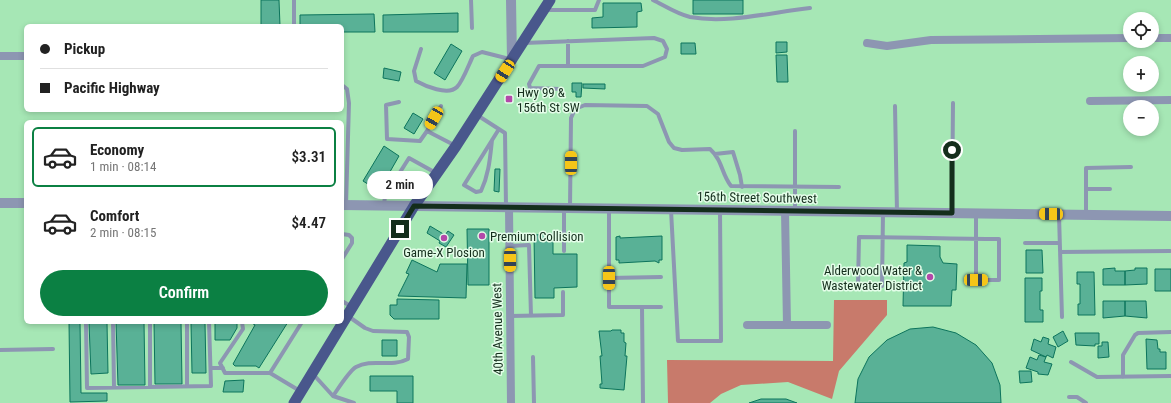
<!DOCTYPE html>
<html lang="en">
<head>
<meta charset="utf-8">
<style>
	:root { --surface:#fff; --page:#f2f2f2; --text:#222; --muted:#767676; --line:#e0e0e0; --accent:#0b8043 }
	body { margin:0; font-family:"Roboto Condensed",sans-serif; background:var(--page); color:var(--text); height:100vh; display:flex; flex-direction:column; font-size:15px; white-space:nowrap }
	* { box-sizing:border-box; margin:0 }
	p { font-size:13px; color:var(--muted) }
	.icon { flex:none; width:22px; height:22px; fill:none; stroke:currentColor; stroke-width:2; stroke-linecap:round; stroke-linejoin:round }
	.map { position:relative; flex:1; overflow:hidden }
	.details { position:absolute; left:24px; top:120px; width:320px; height:204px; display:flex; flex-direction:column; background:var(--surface); border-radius:6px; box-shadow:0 2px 6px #0003 }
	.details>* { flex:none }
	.guide { position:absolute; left:24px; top:24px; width:320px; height:88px; border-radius:6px; box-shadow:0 2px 6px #0003; display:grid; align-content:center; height:88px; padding:0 16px; background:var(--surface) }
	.fabs { position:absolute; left:1123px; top:12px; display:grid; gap:8px }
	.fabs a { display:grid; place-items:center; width:36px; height:36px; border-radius:50%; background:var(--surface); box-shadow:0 2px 6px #0003; font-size:20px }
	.end { position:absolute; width:18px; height:18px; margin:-9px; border:5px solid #142e1c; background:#fff; box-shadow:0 0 0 2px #fff }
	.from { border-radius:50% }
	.bubble { position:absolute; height:28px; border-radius:14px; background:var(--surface); box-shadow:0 2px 6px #0003; font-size:13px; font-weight:600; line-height:28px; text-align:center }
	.car { position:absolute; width:12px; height:24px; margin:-12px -6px; border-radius:5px; box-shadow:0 0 3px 1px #0007; background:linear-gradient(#f5c518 24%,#345 0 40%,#f5c518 0 76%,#345 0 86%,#f5c518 0) }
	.guide b { display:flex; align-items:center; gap:14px; height:38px; font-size:15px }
	.guide b+b { border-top:1px solid var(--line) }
	.guide i { width:10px; height:10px; background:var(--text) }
	ul { padding:7px 0 0; list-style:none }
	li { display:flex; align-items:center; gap:12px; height:60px; margin:0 8px 6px; padding:0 8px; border:2px solid transparent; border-radius:6px }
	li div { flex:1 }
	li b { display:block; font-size:15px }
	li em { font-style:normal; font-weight:600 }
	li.active { border-color:var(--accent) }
	li>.icon { width:36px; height:36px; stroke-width:1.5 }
	.action { display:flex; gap:8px; margin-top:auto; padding:8px 16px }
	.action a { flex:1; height:46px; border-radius:24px; background:var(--accent); color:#fff; font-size:16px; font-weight:600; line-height:46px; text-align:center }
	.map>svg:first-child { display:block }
	.forest { fill:#c87a6b }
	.building { fill:#59b196; stroke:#0c745c }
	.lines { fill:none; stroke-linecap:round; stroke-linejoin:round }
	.service { stroke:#8d96b2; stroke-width:4 }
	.minor { stroke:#8d96b2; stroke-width:8 }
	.tertiary { stroke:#8d96b2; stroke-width:10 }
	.trunk { stroke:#49578c; stroke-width:11 }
	.route { stroke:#142e1c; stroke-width:5 }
	.poi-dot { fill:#b348a9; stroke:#e4fde9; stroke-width:1.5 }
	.labels { text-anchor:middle; stroke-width:3; stroke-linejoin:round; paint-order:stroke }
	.poi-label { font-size:13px; fill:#142e1c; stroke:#e4fde9; text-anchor:start }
	.street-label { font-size:13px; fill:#142e1c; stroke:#e4fde9 }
</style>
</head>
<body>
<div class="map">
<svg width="1171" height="403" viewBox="0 0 1171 403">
	<rect width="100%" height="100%" fill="#a6e7b5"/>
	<!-- forest -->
	<path class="forest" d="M834 300H887V315L839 371 832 399 788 382 741 385 721 394 710 403H668L667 360 833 361Z"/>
	<!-- building -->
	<path class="building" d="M261 0H279L280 26H261Z
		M693 0H743V14H693Z
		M603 3H641L642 11 637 12V27L592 28V18L603 17Z
		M458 13V32H383V15Z
		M374 14 375 32H342V26H300V15Z
		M776 42H787V52L776 53Z
		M681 43H695L696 54H681Z
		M451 44 462 51 445 80 434 73Z
		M776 55H787L788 82H777Z
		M384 68 401 72 399 81 383 78Z
		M572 83H582L581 97H576V92H572Z
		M583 84H605V89L583 88Z
		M413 113 423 119 414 134 404 128Z
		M384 146 399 156 379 191 363 181Z
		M495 169H500L499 192 494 191Z
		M430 226 445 235 448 231 454 235 446 247 439 243 440 241 427 233Z
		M467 229H489V285H468Z
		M553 234V254H577V287L554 288V298H535L534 235Z
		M620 236V238L662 236V260H659V263L655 261 619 263V260H616V237Z
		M907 245 940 246V257L943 263 957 264 956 290H952L951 306H903L904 263 907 262Z
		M1026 250H1042L1043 273H1026Z
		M412 260 437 272 440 264H467L466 298 398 296 409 274 406 273Z
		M1115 268V271H1125V285H1103V269Z
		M1135 268H1147V284L1125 285V271L1135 270Z
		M1155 269H1171V291H1155Z
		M1077 272H1094L1095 315H1078V304H1080V284H1077Z
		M1025 278H1042V291H1040V310H1043V322H1025Z
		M397 299 439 300V319H394L390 315V305H397Z
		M1103 301H1125V316L1103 318Z
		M1125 301H1146L1147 318 1125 316Z
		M69 322H80L81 393H107V401L70 402Z
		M116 322H144L145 385H118Z
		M154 322H181L182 384H155Z
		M215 322H237V328L230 340H215Z
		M250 322H288L259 368 256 366H235L233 364 255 325Z
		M89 323H107L108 373 91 374Z
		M191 323H205L206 373H192Z
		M933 327 956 333 976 345 992 363 1000 385 1001 403H855L858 379 869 357 887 340 910 329Z
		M612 330H621V333H624V342L626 343 625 356H627L624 390 600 388V384H602L600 356H602L599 331H611Z
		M1063 331 1068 341 1058 347 1053 337Z
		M1075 333H1099V344H1095V346L1076 345Z
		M1043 337 1049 339 1048 344 1056 347 1053 358 1047 355 1046 357 1031 350 1034 339 1041 342Z
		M1146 339 1157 340 1158 349H1160V352H1166V369H1147Z
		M382 340H397V356H382Z
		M1102 342H1108L1109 357 1098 358V346H1102Z
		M1039 355 1046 357 1044 362 1052 364 1048 375 1038 374V372L1026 368 1030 357 1037 360Z
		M1019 371H1031L1032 382 1020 383Z
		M370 376H413V403H397V391H370Z
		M244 380 243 392H223L225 381Z
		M761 399H786L797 403H749Z"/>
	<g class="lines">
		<!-- service -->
		<path class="service" d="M471 0 472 28
			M653 0C665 6 677 14 690 17 728 24 772 12 810 8
			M546 10H595L599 0
			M294 24V0
			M568 41V66
			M524 43 654 38 663 41 667 49 665 57 643 66H539L529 84 530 88 560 89
			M421 49 414 71 416 81C425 86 448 96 457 87 463 81 469 64 473 56L482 52 510 59
			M342 85 347 89 349 103 346 205
			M399 102 386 105 387 139 420 141 427 131 456 146
			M895 106 897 212
			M477 115 505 133 506 207
			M427 131 441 106
			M492 140C490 158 489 174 481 191L476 192 464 185 499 129
			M715 154 733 152 740 175 742 187
			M1086 189H1110
			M384 205 385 196 409 158 436 173
			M564 208V251
			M570 208 571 118 575 109 585 105 647 106 658 114 669 142 674 148 682 150 710 149C723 161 721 173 731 186L839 187
			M609 210V307H642L643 403
			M671 210 678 341H721L720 210
			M795 210V131
			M952 212 953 103
			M883 213 882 286H858L859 237C906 237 952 239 999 239V280H976V214
			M1086 214V168L1131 167
			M1059 215 1062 317
			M342 234 349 235 352 238V243L342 259
			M1025 243H1060
			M510 246 529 245 531 316
			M1060 252 1170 251
			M609 278 661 277
			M342 301 352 307
			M642 307H661
			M510 316 563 315V292
			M86 322 87 388 211 386 209 322
			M113 322 114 387
			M150 322V387
			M187 322V386
			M242 322 243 329 220 363 225 373H270L302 322
			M0 350 53 349
			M533 357 534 403
			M1071 362 1097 377 1171 376
			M211 368H223
			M270 373 300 391
			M313 374 333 396 354 403
			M1123 377V355L1135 335 1138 333 1171 332
			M333 396C338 389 349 371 356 367 372 358 391 368 408 359L409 337 407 332 373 331 365 328 348 316
			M1069 397H1077L1086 403"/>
		<!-- minor -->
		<path class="minor" d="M1152 38H1171
			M867 43 887 46 931 40 1130 38
			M0 56H26
			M1090 101 1171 100
			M509 207 511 403
			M785 211 787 325
			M747 325H827"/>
		<!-- tertiary -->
		<path class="tertiary" d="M511 0 512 60
			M0 203H26
			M342 205 1171 216"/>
		<!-- trunk -->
		<path class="trunk" d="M294 403 414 206 456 146 550 0"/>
	</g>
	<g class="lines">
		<!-- route -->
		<path class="route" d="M400 229 414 206 952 213V150"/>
	</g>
	<!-- markers -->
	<g class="poi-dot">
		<rect x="505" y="95" width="8" height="8" rx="2"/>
		<circle cx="482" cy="236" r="4"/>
		<circle cx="444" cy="238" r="4"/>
		<circle cx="930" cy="277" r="4"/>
	</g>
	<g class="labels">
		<!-- poi labels -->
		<g class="poi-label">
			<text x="517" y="97">Hwy 99 &amp;<tspan x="517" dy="15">156th St SW</tspan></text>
			<text x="490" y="241">Premium Collision</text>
			<text x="444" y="257" text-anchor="middle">Game-X Plosion</text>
			<text x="922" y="275" text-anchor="end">Alderwood Water &amp;<tspan x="922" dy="15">Wastewater District</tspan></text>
		</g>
		<!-- street labels -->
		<g class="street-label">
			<text transform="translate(757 197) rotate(1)" y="5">156th Street Southwest</text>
			<text transform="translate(497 329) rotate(-91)" y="5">40th Avenue West</text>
		</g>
	</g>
</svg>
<div class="fabs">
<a><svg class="icon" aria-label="locate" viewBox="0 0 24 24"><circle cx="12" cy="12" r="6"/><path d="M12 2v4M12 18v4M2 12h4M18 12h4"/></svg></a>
<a>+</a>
<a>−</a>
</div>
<i class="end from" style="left:952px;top:150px"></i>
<i class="end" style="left:400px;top:229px"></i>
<div class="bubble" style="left:367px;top:171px;width:66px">2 min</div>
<i class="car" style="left:505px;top:71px;rotate:213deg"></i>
<i class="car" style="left:434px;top:118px;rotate:210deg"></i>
<i class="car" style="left:571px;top:163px;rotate:0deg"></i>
<i class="car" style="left:1051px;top:214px;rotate:271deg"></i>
<i class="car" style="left:510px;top:260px;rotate:180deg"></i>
<i class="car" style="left:609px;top:278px;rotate:180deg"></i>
<i class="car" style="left:976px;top:280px;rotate:90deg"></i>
<div class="guide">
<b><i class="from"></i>Pickup</b>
<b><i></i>Pacific Highway</b>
</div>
<section class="details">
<ul>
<li class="active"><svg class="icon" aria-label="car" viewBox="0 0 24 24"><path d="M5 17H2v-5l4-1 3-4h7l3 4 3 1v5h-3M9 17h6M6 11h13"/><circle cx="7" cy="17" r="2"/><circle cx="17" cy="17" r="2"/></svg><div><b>Economy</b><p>1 min · 08:14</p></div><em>$3.31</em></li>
<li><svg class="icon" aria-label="car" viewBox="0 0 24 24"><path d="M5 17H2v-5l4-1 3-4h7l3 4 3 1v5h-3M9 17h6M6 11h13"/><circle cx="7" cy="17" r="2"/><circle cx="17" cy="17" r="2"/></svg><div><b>Comfort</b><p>2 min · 08:15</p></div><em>$4.47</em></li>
</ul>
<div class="action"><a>Confirm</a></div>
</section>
</div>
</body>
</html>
